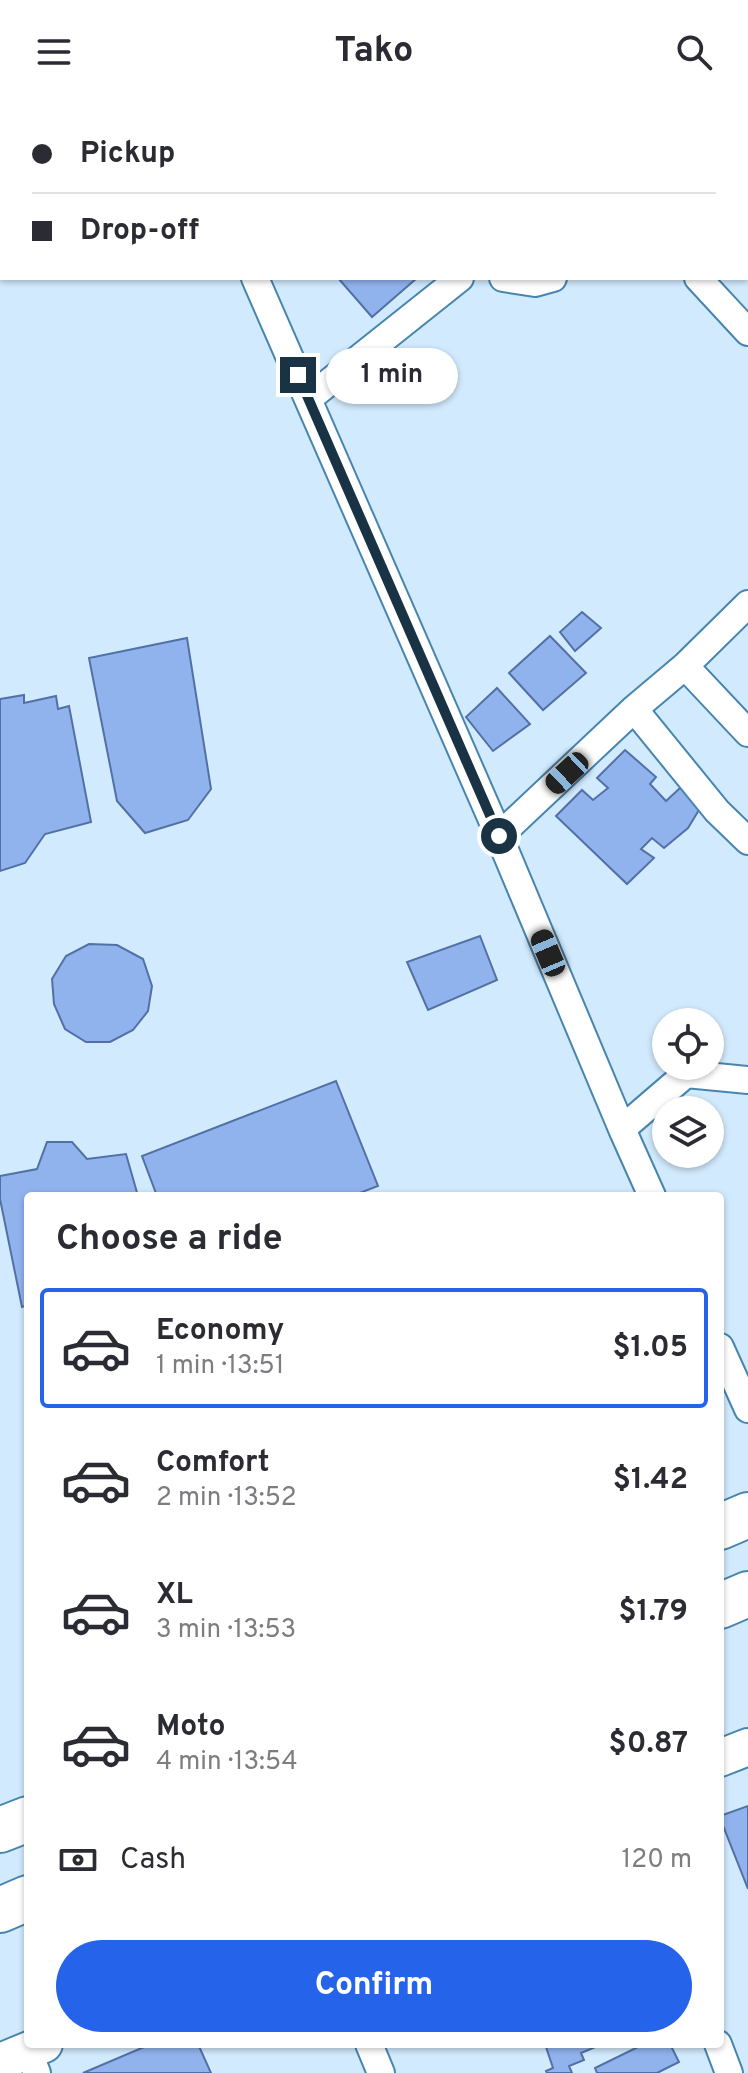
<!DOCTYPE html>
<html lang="en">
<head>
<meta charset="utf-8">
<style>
	:root { --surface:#fff; --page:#f2f2f3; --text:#2b2b33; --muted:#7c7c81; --line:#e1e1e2; --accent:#2563eb }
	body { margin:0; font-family:Overpass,sans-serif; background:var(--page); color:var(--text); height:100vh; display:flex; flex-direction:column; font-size:30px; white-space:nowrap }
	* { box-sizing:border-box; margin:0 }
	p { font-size:26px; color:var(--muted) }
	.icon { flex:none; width:44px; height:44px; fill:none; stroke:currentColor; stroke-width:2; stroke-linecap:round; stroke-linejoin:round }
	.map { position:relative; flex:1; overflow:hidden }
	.side { position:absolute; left:24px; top:1088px; width:700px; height:856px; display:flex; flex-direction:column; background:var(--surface); border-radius:8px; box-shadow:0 2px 6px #0004 }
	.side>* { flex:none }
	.banner { position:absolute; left:0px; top:0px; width:748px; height:176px; box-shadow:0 2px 6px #0004; display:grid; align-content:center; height:176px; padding:0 32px; background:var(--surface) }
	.fabs { position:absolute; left:652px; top:904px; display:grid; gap:16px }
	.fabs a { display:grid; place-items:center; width:72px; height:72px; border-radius:50%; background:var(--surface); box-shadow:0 2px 6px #0004; font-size:40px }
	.end { position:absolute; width:36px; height:36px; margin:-18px; border:10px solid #193345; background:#fff; box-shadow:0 0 0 4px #fff }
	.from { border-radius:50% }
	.bubble { position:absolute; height:56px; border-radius:28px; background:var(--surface); box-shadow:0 2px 6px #0004; font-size:26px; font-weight:700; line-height:56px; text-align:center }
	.car { position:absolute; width:24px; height:48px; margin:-24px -12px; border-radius:10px; box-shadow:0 0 6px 2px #0007; background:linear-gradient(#222 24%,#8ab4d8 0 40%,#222 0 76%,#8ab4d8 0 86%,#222 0) }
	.banner b { display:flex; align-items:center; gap:28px; height:76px; font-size:30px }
	.banner b+b { border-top:2px solid var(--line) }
	.banner i { width:20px; height:20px; background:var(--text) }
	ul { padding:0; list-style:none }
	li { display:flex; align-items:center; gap:24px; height:120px; margin:0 16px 12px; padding:0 16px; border:4px solid transparent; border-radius:8px }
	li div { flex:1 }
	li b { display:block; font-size:30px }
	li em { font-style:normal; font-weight:700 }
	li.selected { border-color:var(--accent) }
	li>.icon { width:72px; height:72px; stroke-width:1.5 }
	h2 { padding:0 32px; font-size:36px; line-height:96px }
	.pay { display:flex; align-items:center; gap:20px; height:88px; padding:0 32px; font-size:30px }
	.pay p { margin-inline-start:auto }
	.cta { display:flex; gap:16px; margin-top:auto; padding:16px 32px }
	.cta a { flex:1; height:92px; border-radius:48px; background:var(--accent); color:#fff; font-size:32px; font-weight:700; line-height:92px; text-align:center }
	header { display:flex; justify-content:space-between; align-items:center; height:104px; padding:0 32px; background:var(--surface); font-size:36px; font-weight:700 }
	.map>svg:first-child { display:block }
	.building { fill:#91b3ed; stroke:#5171a6; stroke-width:2 }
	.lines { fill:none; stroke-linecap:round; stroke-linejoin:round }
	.street-casing { stroke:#4785b0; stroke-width:30 }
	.secondary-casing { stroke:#4785b0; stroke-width:40 }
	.highway-casing { stroke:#4785b0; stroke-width:48 }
	.street { stroke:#fff; stroke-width:26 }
	.secondary { stroke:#fff; stroke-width:36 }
	.highway { stroke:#fff; stroke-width:44 }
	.route { stroke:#193345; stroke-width:10 }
</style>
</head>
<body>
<header><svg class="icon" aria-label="menu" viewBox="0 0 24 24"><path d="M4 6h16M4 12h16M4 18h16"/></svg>Tako<svg class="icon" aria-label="search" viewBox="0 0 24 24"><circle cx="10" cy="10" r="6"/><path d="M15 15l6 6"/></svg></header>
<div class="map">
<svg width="748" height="1969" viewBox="0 0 748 1969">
	<rect width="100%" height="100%" fill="#d1eafd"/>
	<!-- building -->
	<path class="building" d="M284 0H354L356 2H282Z
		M586 0H634L636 2H584Z
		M338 174H417L372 213Z
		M582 508 601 524 575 547 560 528Z
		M550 532 586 569 543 606 509 569Z
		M187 534 211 685 188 716 145 729 117 697 89 554Z
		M497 584 530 620 493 647 466 613Z
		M24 591V599L56 592 58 605 69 602 91 718 45 730 25 759 0 767V595Z
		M625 646 656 673 650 680 666 697 681 683 702 701 688 724 664 744 652 734 641 745 654 754 627 780 556 712 582 686 593 696 608 684 597 674Z
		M480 832 497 876 428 906 407 858Z
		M89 840 117 841 143 855 152 882 148 907 133 926 110 938H86L65 925 54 900 52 875 66 852Z
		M336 977 378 1082 352 1092H157L142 1052Z
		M47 1038H72L87 1055 126 1050 138 1092H28V1201L22 1203 0 1095V1072L37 1065Z
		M748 1702V1785L720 1714V1712Z
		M151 1940H198L211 1969H83Z
		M545 1940H600V1941L581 1949 584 1956 569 1962 572 1969H547L546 1967 553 1964Z
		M644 1940H670L679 1958 657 1969H597L595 1964Z"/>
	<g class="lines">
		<!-- street casing -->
		<g class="street-casing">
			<path id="street" d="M179 0 180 2
				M520 2 522 0
				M746 27 748 26
				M746 47 748 49
				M255 174 499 732 622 1025 652 1092
				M503 174 535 179 553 174
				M698 174 748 228
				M308 295 460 174
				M685 562 748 629
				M634 605 717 707 748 737
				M499 732 634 605 685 562 748 500
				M622 1025 686 970 748 976
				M720 1243 748 1305
				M369 1940 381 1969
				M718 1940 729 1969
				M28 1947 37 1969"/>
		</g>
		<!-- secondary casing -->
		<g class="secondary-casing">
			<path id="secondary" d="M720 1654 748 1643
				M0 1958 44 1940"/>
		</g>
		<!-- highway casing -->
		<g class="highway-casing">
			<path id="highway" d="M720 1423 748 1411
				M720 1502 748 1490
				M0 1726 28 1715
				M0 1806 28 1794"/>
		</g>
		<!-- street -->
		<use href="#street" class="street"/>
		<!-- secondary -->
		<use href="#secondary" class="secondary"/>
		<!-- highway -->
		<use href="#highway" class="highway"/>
	</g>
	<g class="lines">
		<!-- route -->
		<path class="route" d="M298 271 499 732"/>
	</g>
</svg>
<div class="fabs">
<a><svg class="icon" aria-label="locate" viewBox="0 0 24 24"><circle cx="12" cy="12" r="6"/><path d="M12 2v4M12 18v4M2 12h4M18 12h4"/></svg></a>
<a><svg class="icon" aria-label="layers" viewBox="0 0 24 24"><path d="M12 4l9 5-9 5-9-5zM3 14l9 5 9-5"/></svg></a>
</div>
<i class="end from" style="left:499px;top:732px"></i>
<i class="end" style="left:298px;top:271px"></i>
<div class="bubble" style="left:326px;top:244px;width:132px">1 min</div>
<i class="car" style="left:567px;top:669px;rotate:227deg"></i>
<i class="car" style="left:548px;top:849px;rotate:337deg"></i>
<div class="banner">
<b><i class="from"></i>Pickup</b>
<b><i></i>Drop-off</b>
</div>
<section class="side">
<h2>Choose a ride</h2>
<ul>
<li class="selected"><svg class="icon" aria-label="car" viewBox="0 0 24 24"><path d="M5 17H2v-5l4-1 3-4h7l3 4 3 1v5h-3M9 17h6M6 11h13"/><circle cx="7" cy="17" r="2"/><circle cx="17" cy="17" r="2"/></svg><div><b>Economy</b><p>1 min · 13:51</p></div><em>$1.05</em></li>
<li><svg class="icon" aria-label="car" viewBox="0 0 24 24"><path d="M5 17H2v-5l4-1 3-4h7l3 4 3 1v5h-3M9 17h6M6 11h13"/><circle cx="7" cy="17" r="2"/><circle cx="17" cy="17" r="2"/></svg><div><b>Comfort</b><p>2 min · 13:52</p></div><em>$1.42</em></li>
<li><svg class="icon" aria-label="car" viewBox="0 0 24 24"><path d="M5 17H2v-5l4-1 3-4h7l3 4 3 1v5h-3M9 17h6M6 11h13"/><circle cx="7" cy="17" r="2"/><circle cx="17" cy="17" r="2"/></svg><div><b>XL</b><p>3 min · 13:53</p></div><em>$1.79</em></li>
<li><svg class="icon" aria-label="car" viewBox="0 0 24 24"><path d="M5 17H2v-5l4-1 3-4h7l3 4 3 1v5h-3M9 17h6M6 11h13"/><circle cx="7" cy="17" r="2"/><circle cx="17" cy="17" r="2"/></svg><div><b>Moto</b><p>4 min · 13:54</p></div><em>$0.87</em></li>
</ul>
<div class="pay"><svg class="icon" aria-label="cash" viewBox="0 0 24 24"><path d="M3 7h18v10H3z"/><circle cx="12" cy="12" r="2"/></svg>Cash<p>120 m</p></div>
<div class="cta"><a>Confirm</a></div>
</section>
</div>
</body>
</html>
